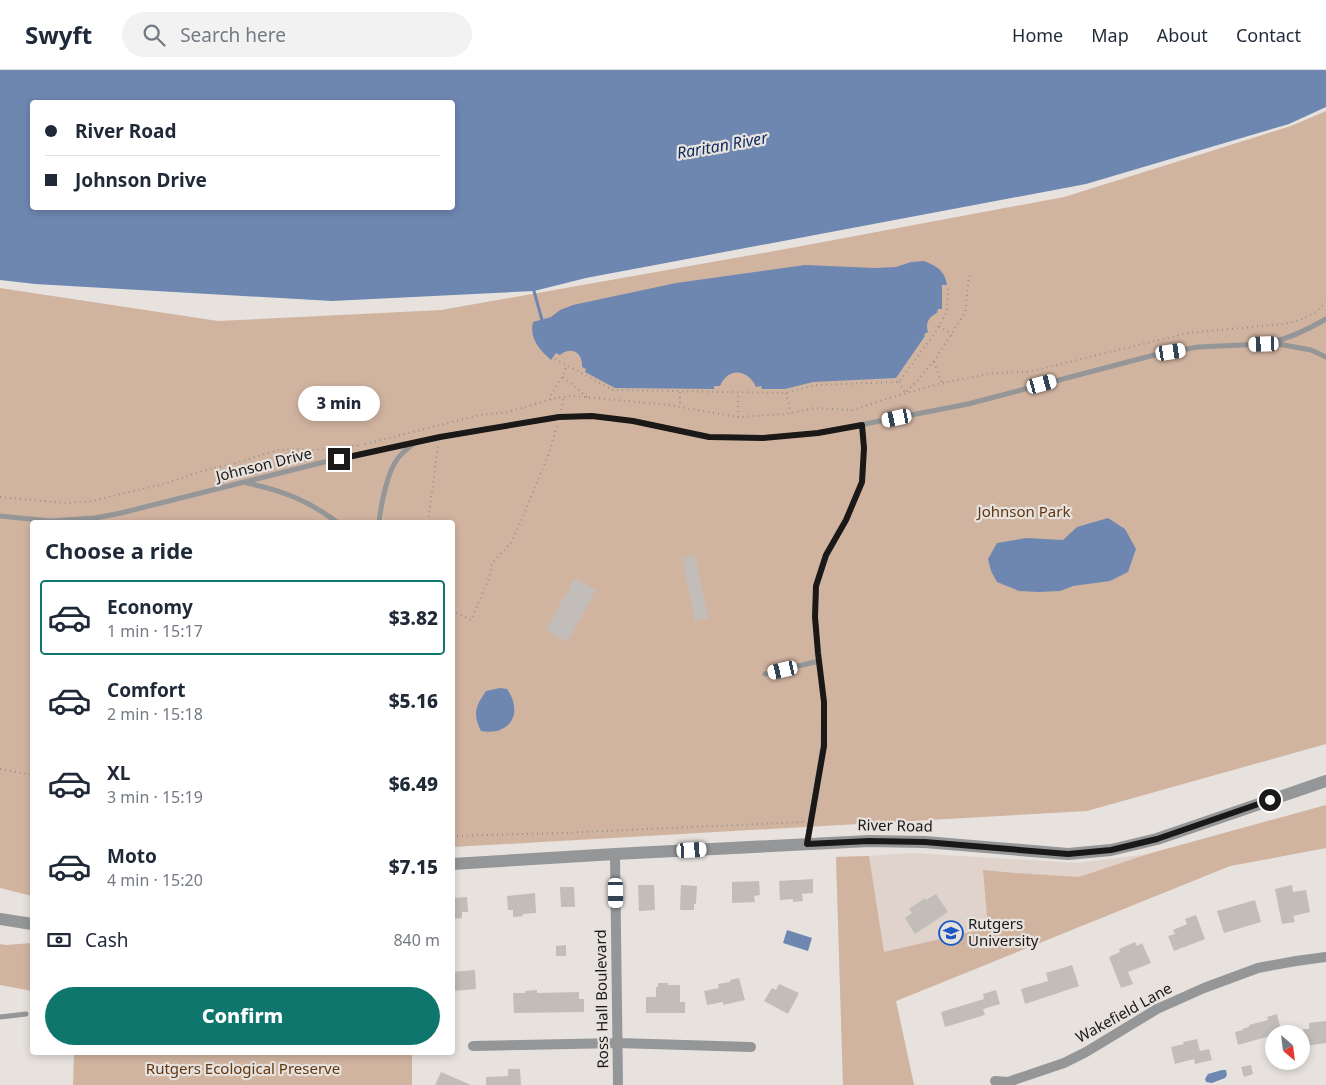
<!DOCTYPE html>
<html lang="en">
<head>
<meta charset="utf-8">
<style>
	:root { --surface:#fff; --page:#f2f2f3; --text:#1f2937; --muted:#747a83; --line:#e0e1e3; --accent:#0f766e }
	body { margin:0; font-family:"Noto Sans",sans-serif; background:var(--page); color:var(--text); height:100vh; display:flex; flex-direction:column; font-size:19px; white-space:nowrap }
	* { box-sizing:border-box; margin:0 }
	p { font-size:16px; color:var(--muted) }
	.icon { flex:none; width:28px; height:28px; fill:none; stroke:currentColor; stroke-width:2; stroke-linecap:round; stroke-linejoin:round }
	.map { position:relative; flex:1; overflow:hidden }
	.panel { position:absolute; left:30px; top:450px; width:425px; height:535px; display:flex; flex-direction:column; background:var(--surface); border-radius:5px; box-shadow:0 2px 8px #0003 }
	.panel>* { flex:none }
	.guide { position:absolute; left:30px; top:30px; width:425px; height:110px; border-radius:5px; box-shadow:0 2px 8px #0003; display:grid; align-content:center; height:110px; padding:0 15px; background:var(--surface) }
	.needle { width:32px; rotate:152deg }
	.fabs { position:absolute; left:1265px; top:955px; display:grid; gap:10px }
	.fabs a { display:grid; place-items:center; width:45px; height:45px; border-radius:50%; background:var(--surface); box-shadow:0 2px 8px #0003; font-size:25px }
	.end { position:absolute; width:22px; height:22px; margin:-11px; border:6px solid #1b1918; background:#fff; box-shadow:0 0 0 2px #fff }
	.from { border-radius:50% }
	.bubble { position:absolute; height:35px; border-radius:18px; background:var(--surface); box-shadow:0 2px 8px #0003; font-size:16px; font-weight:800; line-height:35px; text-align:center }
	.car { position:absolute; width:15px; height:30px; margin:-15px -8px; border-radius:6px; box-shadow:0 0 4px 1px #0007; background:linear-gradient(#fff 24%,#345 0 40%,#fff 0 76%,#345 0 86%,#fff 0) }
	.guide b { display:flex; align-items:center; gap:18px; height:48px; font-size:19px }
	.guide b+b { border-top:1px solid var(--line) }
	.guide i { width:12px; height:12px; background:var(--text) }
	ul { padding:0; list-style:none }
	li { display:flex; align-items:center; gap:15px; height:75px; margin:0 10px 8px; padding:0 5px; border:2px solid transparent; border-radius:5px }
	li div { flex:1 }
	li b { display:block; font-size:19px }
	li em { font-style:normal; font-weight:800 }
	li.on { border-color:var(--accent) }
	li>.icon { width:45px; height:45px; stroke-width:1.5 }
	h2 { padding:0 15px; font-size:22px; line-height:60px }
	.pay { display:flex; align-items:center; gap:12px; height:55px; padding:0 15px; font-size:19px }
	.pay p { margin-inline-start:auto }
	.primary-button { display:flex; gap:10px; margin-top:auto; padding:10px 15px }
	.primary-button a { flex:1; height:58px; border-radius:30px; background:var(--accent); color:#fff; font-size:20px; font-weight:800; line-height:58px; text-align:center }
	header { display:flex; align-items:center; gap:30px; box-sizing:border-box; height:70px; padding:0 25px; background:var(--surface); border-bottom:1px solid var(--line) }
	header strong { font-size:24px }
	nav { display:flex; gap:28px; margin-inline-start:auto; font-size:18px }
	.search { width:350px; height:45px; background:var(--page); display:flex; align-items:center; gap:12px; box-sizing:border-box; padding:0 18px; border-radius:28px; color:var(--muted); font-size:19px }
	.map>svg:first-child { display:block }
	.built { fill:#dfd3cb }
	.green { fill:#d1b4a0 }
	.water { fill:#6e87b1; fill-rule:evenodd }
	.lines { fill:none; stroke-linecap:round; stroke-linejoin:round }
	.stream { stroke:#6e87b1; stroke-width:3 }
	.building { fill:#c2bdb9 }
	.path { stroke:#96928f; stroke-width:2; stroke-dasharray:1 4; stroke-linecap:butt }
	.service { stroke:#949698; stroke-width:5 }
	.minor { stroke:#949698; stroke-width:10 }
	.tertiary { stroke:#949698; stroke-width:12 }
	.route { stroke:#1b1918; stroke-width:6 }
	.labels { text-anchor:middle; stroke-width:4.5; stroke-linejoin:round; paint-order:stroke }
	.street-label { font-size:15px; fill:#1b1918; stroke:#e7e2de }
	.park-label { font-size:15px; fill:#62360f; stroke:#e7e2de }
	.poi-label { font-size:15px; fill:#1b1918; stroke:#e7e2de; text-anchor:start }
	.water-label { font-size:16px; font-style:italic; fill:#0f2d62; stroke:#e7e2de }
</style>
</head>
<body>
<header>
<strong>Swyft</strong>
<div class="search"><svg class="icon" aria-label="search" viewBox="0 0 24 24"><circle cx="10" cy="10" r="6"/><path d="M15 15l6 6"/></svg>Search here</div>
<nav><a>Home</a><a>Map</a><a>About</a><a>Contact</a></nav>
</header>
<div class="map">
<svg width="1326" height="1015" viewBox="0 0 1326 1015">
	<rect width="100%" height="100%" fill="#e7e2de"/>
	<!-- built -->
	<path class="built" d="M1326 735V778L1230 796 896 931 914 1015H843L836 787 869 786 911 783 1077 793 1148 784Z"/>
	<!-- green -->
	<path class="green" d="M1326 41V674L1087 741 453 777 452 452H32V826L0 818V218L218 251 441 240 791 178 1064 127 1291 56Z
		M1326 735V778L1230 796 896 931 914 1015H843L836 787 869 786 884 882 988 858 983 800 1015 803 1079 807 1148 784Z
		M32 873V921L0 915V874L6 875Z
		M74 983H412V1015H73Z"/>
	<!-- water -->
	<path class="water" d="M0 0H1326V37L1289 54 1086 114 586 208 534 221 332 231 35 214 0 210ZM452 32V138H32V32Z
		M924 191C936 196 945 200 947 215H942V239H938L937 243C929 247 925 253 928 262L924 264 925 266 896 308 813 312 785 319H762L761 316 756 317C748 299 728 297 720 316H714V319L615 318 585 302 586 299 582 297C583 282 571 276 560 285L556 283 551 290C540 280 529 269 533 252L551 247 560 240 573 235 676 213 805 195 875 198 896 197 911 192Z
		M1108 448 1125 459 1136 479 1128 502 1110 511 1073 516 1060 521 1039 522 1019 521 997 512 991 501 988 489 997 473 1026 468 1063 470 1077 457Z
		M500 618 507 619C524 643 510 666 481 661 472 643 476 636 486 621Z
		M787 860 812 868 808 881 783 873Z
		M1222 1000H1226L1227 1005 1225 1008 1212 1013 1206 1012 1205 1009 1208 1004Z"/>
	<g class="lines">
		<!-- stream -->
		<path class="stream" d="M534 221 542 250"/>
	</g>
	<!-- building -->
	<path class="building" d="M695 485 708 548 695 551 682 488Z
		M575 508 596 520 567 572 546 560Z
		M813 809V823L802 824 803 831 793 832V829L780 830 779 811Z
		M759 811 760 825 754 826 755 832 732 833V812Z
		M638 815H654L655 840 639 841Z
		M681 815 697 816 696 834H694V840H680Z
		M1292 815 1293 822 1306 820 1310 842 1293 846 1295 852 1282 854 1275 819Z
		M560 817H574L575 837H561Z
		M535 823 536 843 523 844V846L513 847V840H508L507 826Z
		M936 824 948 842 915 864 905 848 912 843 909 839 925 828 926 830Z
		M467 827 468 842H462V848L452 849V828Z
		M1255 830 1261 852 1224 863 1217 841Z
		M1196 845 1205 869 1174 881 1168 866 1175 864 1173 860 1187 854 1185 849Z
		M1135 872 1137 876 1142 873 1151 893 1128 902 1133 914 1121 918 1109 887 1120 882 1119 879Z
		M566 875V886H556V876Z
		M1072 895 1079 916 1025 934 1021 919 1048 911 1046 903Z
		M475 900 476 919 452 921V902Z
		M739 908 745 930 723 935V932L707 935 704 921 719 918 718 914 730 912V910Z
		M658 913H668V915H680V932H685V943H646V927H656V917H658Z
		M779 914 799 923 788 944 764 931 772 918 776 920Z
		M537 920V923L579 922V929H584V942L514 943 513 923H525V921Z
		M996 920 1000 934 983 939 985 945 945 957 941 942 984 929 983 924Z
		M1277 944 1282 964H1274V965L1238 975 1235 962 1243 960 1242 959 1249 957V955L1268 950 1267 947Z
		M1326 951V973L1305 976 1303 959H1309V953Z
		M1197 969 1200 981 1209 979 1212 990 1195 994 1194 989 1175 994 1171 977 1184 974 1183 972Z
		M1251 995 1253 1004 1244 1007 1241 997Z
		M508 999H520L521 1015H486V1007L508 1006Z
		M441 1002 471 1015H435Z"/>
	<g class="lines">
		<!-- path -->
		<path class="path" d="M939 256 952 265
			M555 289 613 320 786 323 815 315 899 312 935 263 947 241 948 217
			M934 292 942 313
			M563 307 588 328
			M899 312 905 323 918 310 934 291 965 243 969 207 972 202
			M680 322V337
			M786 323 791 343
			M550 330V326L563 306 567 295
			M561 340 564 327
			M738 347V322
			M365 374 480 345 508 342 556 328 574 326 669 335 738 347 785 344 814 338 853 340 889 328 942 313 994 303 1028 302 1188 263 1284 254 1300 250 1316 242 1326 232
			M0 427 66 433 92 431 167 413 202 401 236 393 278 380 295 379 314 380 361 375
			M428 452 438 376
			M452 540 471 550 490 506 492 493 511 473 522 449 550 380 557 355
			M0 699 32 705
			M452 750 453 766 561 763 803 752"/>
		<!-- service -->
		<path class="service" d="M1273 273 1311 280 1326 287
			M247 413C284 421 307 430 337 452
			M0 446 50 451 95 448 121 443 320 393 440 367 559 347 592 346 633 351 709 367 763 368 818 363 968 334 1158 284 1198 277 1264 274C1286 270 1307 260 1326 249
			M379 452C381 435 387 402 398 388 402 383 408 378 413 374
			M765 604 819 591
			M807 773 823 676 824 632 818 583 815 547 816 516 827 485 846 450 862 412 864 378 862 355
			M0 947 26 944"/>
		<!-- minor -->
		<path class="minor" d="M615 784 618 1015
			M473 976 618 973 751 977
			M995 1011 1008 1012 1064 993 1086 982 1157 939 1204 918 1258 898 1296 891 1326 887"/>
		<!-- tertiary -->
		<path class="tertiary" d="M452 794 615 784 869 771 925 772 1068 784 1111 780 1157 769 1326 711
			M0 849 32 854"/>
	</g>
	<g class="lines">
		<!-- route -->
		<path class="route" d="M339 389 440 367 559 347 592 346 633 351 709 367 763 368 818 363 862 355 864 378 862 412 846 450 826 485 816 516 815 547 818 583 824 632V676L807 774 869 771 925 772 1068 784 1111 780 1157 769 1270 730"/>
	</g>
	<!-- icons -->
	<defs>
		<g id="university-ring" transform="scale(1.25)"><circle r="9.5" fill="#e7e2de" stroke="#1a58c4" stroke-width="1.5"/><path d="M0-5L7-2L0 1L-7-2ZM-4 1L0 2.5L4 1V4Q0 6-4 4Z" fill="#1a58c4"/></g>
	</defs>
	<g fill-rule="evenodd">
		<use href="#university-ring" x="951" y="863"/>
	</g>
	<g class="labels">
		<!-- street labels -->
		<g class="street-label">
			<text transform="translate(264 395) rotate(-14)" y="5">Johnson Drive</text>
			<text transform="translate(895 756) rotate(1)" y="5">River Road</text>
			<text transform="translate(602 929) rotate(-91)" y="5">Ross Hall Boulevard</text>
			<text transform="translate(1124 943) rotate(-29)" y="5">Wakefield Lane</text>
		</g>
		<!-- park labels -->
		<g class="park-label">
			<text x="1024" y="447">Johnson Park</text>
			<text x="243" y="1004">Rutgers Ecological Preserve</text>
		</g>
		<!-- poi labels -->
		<g class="poi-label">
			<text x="968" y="859">Rutgers<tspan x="968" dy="17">University</tspan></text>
		</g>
		<!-- water labels -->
		<g class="water-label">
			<text transform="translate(722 75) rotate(-10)" y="6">Raritan River</text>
		</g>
	</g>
</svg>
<div class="fabs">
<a><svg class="needle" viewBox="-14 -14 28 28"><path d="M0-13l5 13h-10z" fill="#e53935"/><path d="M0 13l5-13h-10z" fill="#747a83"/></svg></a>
</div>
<i class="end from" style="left:1270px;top:730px"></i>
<i class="end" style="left:339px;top:389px"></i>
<div class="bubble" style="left:298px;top:316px;width:82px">3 min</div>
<i class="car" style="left:1264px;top:274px;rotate:268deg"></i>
<i class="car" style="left:1171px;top:282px;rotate:81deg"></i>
<i class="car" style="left:1042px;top:314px;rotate:75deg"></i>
<i class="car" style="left:897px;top:348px;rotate:258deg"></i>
<i class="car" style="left:783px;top:600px;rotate:257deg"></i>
<i class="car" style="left:692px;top:780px;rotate:87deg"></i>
<i class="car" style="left:616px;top:823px;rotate:179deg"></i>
<div class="guide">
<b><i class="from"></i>River Road</b>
<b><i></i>Johnson Drive</b>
</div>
<section class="panel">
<h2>Choose a ride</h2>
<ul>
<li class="on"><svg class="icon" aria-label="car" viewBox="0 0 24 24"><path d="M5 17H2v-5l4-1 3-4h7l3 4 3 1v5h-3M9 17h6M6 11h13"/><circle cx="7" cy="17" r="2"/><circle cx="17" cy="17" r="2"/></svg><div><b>Economy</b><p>1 min · 15:17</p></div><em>$3.82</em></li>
<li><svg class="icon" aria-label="car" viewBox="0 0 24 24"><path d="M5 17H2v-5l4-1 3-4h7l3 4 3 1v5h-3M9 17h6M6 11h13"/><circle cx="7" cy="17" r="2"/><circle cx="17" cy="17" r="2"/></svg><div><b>Comfort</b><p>2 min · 15:18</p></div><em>$5.16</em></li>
<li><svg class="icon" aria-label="car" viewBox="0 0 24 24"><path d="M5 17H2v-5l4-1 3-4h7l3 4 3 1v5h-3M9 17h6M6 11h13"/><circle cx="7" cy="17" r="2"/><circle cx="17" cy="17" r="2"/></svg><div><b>XL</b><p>3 min · 15:19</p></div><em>$6.49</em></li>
<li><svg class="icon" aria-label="car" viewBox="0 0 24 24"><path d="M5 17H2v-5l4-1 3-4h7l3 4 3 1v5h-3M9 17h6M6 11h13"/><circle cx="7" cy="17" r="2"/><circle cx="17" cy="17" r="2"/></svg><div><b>Moto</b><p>4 min · 15:20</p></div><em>$7.15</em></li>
</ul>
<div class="pay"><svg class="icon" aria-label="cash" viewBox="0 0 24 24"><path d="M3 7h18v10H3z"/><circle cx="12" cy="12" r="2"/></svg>Cash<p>840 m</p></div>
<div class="primary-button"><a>Confirm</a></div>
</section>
</div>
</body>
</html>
